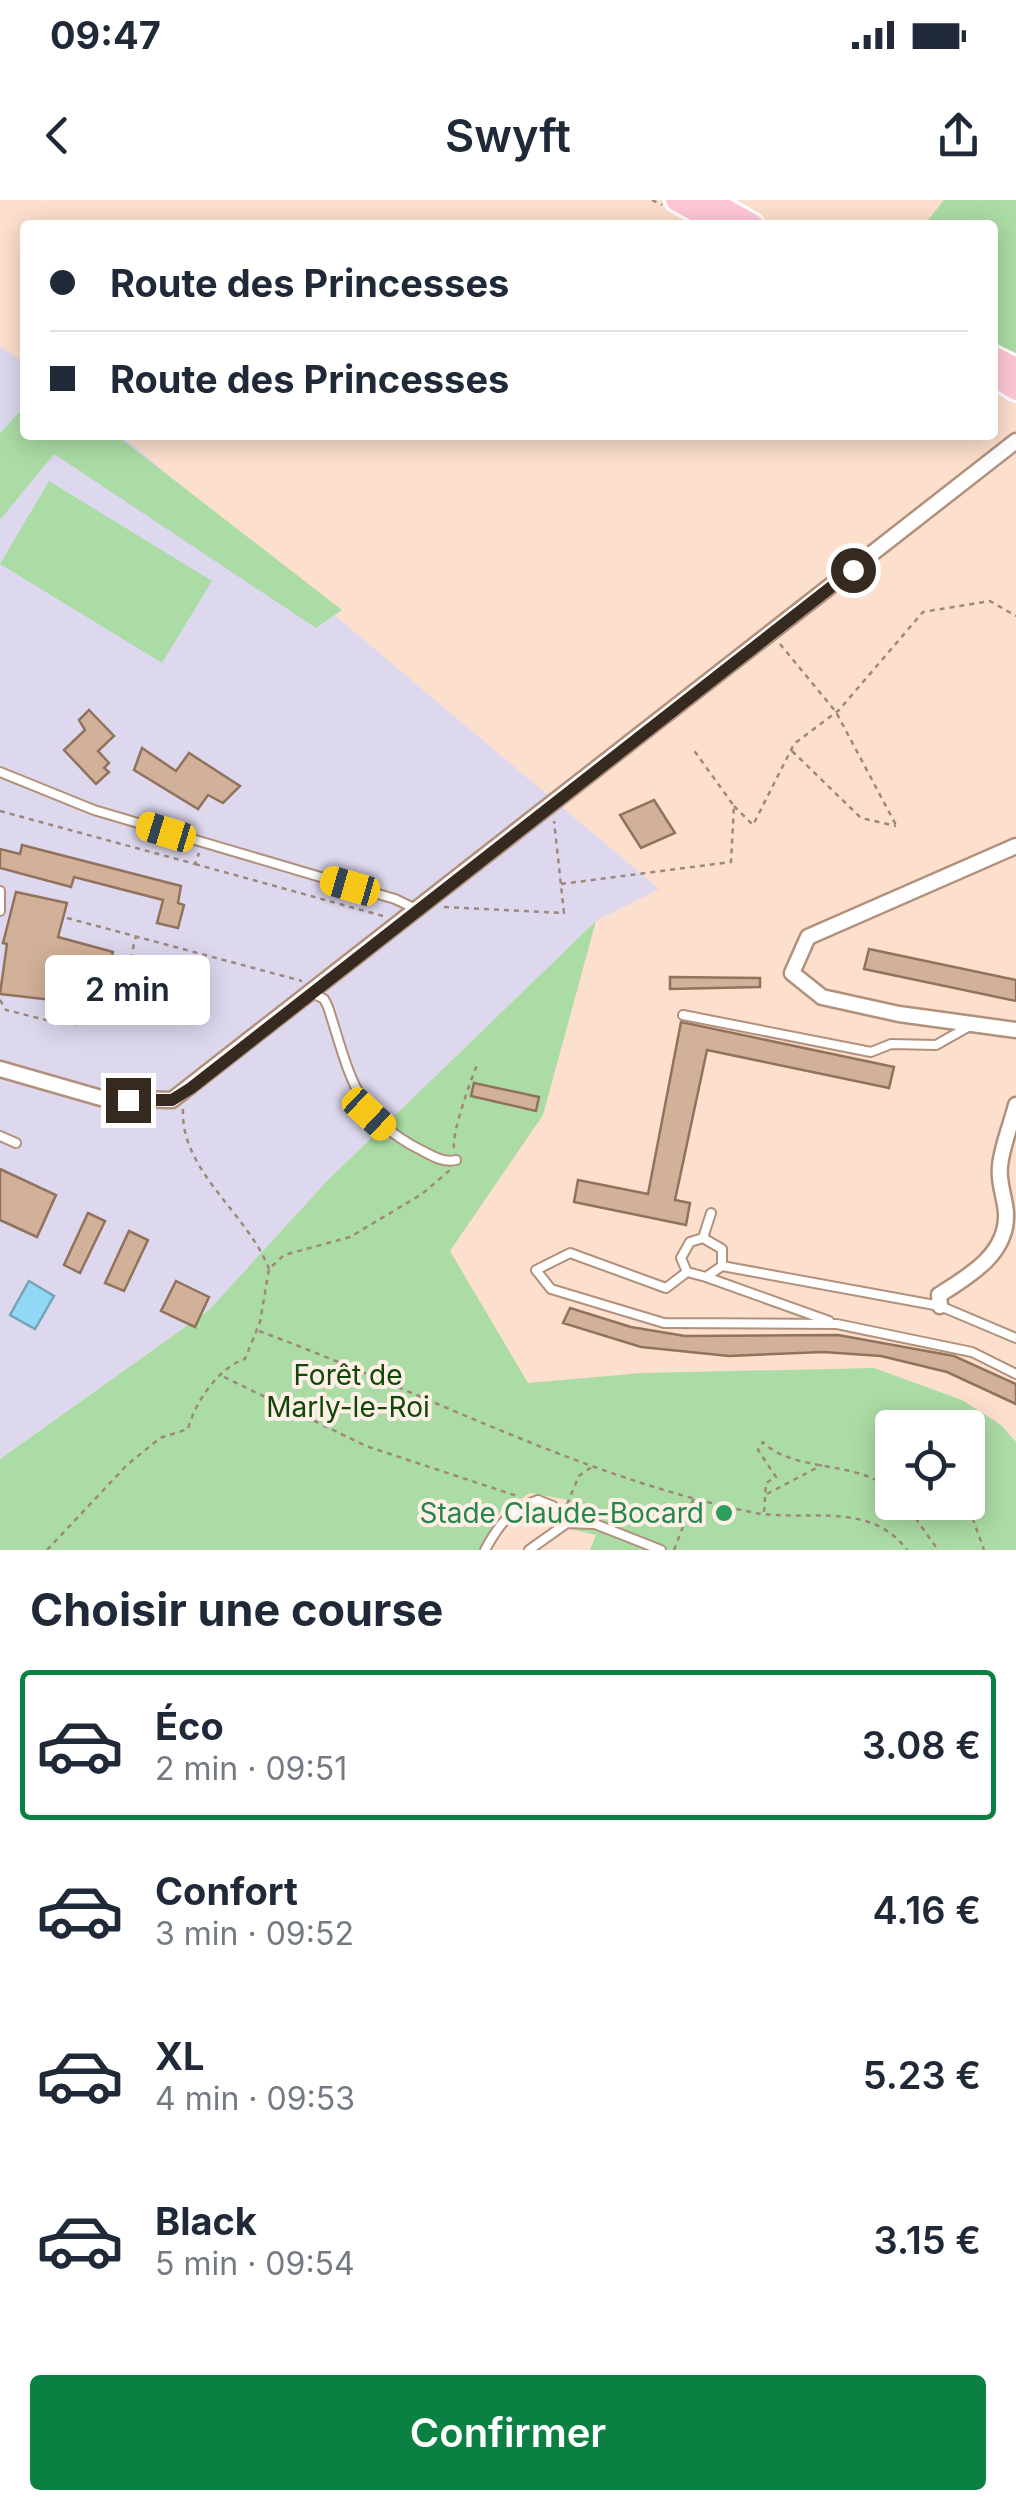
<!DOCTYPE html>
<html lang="fr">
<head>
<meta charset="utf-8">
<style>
	:root { --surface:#fff; --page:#f6f6f7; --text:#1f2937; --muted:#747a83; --line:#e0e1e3; --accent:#0b8043 }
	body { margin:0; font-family:Inter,sans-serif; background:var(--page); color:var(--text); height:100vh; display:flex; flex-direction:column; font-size:38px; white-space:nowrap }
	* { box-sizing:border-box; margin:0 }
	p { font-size:32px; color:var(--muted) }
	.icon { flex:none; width:55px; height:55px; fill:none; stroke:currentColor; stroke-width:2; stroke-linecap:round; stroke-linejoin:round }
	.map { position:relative; height:1350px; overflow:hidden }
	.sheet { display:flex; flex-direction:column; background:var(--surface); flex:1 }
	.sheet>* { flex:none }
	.guide { position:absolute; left:20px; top:20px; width:978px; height:220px; border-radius:10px; box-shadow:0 5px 25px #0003; display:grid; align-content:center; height:220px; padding:0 30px; background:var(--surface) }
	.controls { position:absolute; left:875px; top:1210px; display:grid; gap:20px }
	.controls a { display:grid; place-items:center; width:110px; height:110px; border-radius:10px; background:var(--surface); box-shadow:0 5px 25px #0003; font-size:50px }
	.end { position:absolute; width:45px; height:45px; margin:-22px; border:12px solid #362920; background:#fff; box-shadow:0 0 0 5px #fff }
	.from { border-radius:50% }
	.bubble { position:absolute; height:70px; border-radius:10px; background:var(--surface); box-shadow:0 5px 25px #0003; font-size:32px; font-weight:600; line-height:70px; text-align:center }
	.car { position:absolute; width:30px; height:60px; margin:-30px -15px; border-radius:12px; box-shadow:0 0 8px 2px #0007; background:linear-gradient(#f5c518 24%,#345 0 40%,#f5c518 0 76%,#345 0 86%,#f5c518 0) }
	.guide b { display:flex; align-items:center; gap:35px; height:95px; font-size:38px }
	.guide b+b { border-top:2px solid var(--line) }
	.guide i { width:25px; height:25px; background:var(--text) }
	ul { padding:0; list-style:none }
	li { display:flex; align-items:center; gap:30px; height:150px; margin:0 20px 15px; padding:0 10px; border:5px solid transparent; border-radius:10px }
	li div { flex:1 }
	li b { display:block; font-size:38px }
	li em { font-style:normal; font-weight:600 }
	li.selected { border-color:var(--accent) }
	li>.icon { width:90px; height:90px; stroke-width:1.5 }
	h2 { padding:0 30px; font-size:45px; line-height:120px }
	.primary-button { display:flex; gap:20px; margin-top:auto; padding:20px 30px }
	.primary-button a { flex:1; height:115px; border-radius:10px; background:var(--accent); color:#fff; font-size:40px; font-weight:600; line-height:115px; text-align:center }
	.status { display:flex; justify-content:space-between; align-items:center; height:70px; padding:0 50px; background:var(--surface); direction:ltr }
	.status svg { height:28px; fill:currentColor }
	header { display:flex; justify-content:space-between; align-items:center; height:130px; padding:0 30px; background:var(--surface); font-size:45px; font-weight:600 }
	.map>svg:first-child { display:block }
	.education { fill:#ddd8ee }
	.green { fill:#acdca5; fill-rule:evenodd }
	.water { fill:#91d7f6; stroke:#76a3b6; stroke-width:2.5 }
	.building { fill:#d2b19a; stroke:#91725d; stroke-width:2.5 }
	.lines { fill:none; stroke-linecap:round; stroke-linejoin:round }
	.service-casing { stroke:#b1917b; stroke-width:12 }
	.minor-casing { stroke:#b1917b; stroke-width:19 }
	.primary-casing { stroke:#fff; stroke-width:28 }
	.path { stroke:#9e887b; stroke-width:2.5; stroke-dasharray:5 5; stroke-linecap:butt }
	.service { stroke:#fff; stroke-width:8 }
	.minor { stroke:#fff; stroke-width:14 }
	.primary { stroke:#ffc7d6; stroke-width:22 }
	.route { stroke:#362920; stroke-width:12 }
	.leisure-dot { fill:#2e9e5b; stroke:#fef0e6; stroke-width:4 }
	.labels { text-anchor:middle; stroke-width:8; stroke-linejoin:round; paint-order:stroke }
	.park-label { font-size:28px; fill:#104608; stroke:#fef0e6 }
	.leisure-label { font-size:28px; fill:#27864d; stroke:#fef0e6; text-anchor:end }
</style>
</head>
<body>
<div class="status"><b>09:47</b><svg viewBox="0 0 49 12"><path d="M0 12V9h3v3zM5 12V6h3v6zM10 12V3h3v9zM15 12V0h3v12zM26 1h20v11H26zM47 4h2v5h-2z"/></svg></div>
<header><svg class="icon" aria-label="back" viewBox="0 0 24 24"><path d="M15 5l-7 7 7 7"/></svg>Swyft<svg class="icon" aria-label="share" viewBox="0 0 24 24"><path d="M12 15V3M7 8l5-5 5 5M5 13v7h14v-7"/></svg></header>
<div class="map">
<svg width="1016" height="1350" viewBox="0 0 1016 1350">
	<rect width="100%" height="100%" fill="#fcdfcd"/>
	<!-- education -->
	<path class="education" d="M0 147 25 163V235H121L659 689 596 721 327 981 209 1110 0 1259Z"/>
	<!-- green -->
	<path class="green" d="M944 0H1016V168L993 155 992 25H924Z
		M25 206V235H116L342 410 316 428 54 254 0 320V233Z
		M49 281 212 381 162 463 0 364Z
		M596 721 543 915 450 1051 528 1183 642 1173 874 1168 962 1200 1001 1225 1016 1242V1350H590L596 1335 570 1329 569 1300 530 1293 500 1312 482 1350H0V1259L209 1110 327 981ZM892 1228H968V1302H892Z"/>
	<!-- water -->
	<path class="water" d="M29 1081 54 1096 35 1129 10 1115Z"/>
	<!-- building -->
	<path class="building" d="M89 510 114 536 98 551 109 563 104 568 109 572 96 584 64 550 85 530 79 520Z
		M142 548 176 571 189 553 240 586 223 603 208 595 198 609 134 570Z
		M654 600 675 633 641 648 620 615Z
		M22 645 181 686 178 703 184 705 178 728 157 723 163 700 74 677 71 687 0 668V649L20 654Z
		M16 692 67 703 58 737 113 752 109 769 79 761 69 802 0 794 7 744 3 743Z
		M869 749 1016 780V801L864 769Z
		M670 777 760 778V787L670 789Z
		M681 822 894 867 889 888 707 850 675 1000 690 1003 686 1025 574 1002 578 980 648 994Z
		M474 883 539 897 536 911 471 896Z
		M0 969 56 995 37 1037 0 1020Z
		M88 1013 105 1021 80 1073 64 1065Z
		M129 1031 148 1040 124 1091 105 1083Z
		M176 1081 209 1097 195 1127 161 1111Z
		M570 1108 631 1127 685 1136 838 1135 954 1156 1016 1184V1204L947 1172 881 1156 823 1152 729 1156 641 1147 563 1123Z"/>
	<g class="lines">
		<!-- service casing -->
		<g class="service-casing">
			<path id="service" d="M0 572 94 610 395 699 418 710
				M0 691V711
				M312 793 324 799 328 807C349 871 354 916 419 949 431 955 442 963 456 960
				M683 815 871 852 891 844 936 845 968 827
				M0 936 16 943
				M703 1038 722 1049V1066L706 1077 687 1072 681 1058 690 1042 703 1038 711 1013
				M722 1066 940 1106 1016 1138
				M687 1072 666 1088 570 1053 536 1070 551 1089 664 1123 837 1124 972 1152 1016 1174
				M706 1077 829 1121
				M485 1350C499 1324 510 1310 538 1300L553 1306 567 1323
				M529 1350 567 1323 595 1324 661 1350"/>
		</g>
		<!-- minor casing -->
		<g class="minor-casing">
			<path id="minor" d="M1016 646 808 737 792 773 822 797 899 814 1016 830
				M0 869 101 898 172 900 1016 241
				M940 1106 939 1095C969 1076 1008 1054 1006 1013 1005 997 998 983 1000 966 1002 946 1011 925 1016 905"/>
		</g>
		<!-- primary casing -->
		<g class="primary-casing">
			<path id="primary" d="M677 0 723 25
				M711 2 752 25
				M992 157 1016 169
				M992 174 1016 189"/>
		</g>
		<!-- path -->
		<path class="path" d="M652 0 662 5
			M780 444 836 512 897 627
			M792 551 861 618 896 626
			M734 606 753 625 794 544 839 510 923 412 990 401 1016 416
			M0 611 195 664 199 653
			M195 664 383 716
			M561 684 731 662 734 606 693 549
			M444 707 564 713 554 621
			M67 718 302 781
			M0 800 6 810C34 816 91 837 114 812 124 801 131 753 136 736
			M70 822 73 802 93 806 120 792
			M183 909C180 971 249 1015 269 1069
			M454 948C452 932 470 882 477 865
			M259 1131C422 1191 579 1277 751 1312 804 1323 869 1299 907 1350
			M224 1177 366 1246 517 1296
			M767 1294 822 1265
			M904 1302 938 1350
			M962 1302 969 1308 984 1350
			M567 1304 579 1276 593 1266
			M764 1312 766 1283 776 1277 758 1250 763 1242C794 1274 864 1259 892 1293
			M47 1350 127 1265 160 1238 188 1229C195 1202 219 1167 245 1159L260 1122 269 1069 284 1055 350 1037 422 994 450 970
			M674 1350 695 1295"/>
		<!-- service -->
		<use href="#service" class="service"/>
		<!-- minor -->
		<use href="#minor" class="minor"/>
		<!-- primary -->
		<use href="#primary" class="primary"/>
	</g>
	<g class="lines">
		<!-- route -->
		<path class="route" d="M128 900H172L191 888 853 370"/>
	</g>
	<!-- markers -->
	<circle class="leisure-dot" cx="724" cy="1313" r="10"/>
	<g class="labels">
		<!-- park labels -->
		<g class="park-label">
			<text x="348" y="1185">Forêt de<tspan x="348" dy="32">Marly-le-Roi</tspan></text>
		</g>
		<!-- leisure labels -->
		<g class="leisure-label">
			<text x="704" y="1323">Stade Claude-Bocard</text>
		</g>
	</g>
</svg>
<div class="controls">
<a><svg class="icon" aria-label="locate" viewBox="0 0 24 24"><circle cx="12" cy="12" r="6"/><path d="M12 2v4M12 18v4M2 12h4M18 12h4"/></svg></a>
</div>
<i class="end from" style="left:853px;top:370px"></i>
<i class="end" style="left:128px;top:900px"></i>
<div class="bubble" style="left:45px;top:755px;width:165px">2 min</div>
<i class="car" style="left:166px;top:632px;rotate:287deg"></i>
<i class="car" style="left:350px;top:686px;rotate:286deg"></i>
<i class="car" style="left:369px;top:914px;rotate:133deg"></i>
<div class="guide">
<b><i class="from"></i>Route des Princesses</b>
<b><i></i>Route des Princesses</b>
</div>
</div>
<section class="sheet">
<h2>Choisir une course</h2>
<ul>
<li class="selected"><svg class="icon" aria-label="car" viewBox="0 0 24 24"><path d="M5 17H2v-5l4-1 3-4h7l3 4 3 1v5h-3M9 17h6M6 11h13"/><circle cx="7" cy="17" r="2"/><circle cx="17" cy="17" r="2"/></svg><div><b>Éco</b><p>2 min · 09:51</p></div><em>3.08 €</em></li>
<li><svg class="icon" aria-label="car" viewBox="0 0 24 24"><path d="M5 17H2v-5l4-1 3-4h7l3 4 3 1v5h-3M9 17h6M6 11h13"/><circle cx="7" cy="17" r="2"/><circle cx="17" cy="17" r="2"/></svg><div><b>Confort</b><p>3 min · 09:52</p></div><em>4.16 €</em></li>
<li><svg class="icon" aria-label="car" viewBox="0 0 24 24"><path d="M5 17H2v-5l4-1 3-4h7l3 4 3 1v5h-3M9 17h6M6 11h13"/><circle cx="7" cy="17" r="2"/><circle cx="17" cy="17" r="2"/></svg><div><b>XL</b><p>4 min · 09:53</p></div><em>5.23 €</em></li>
<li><svg class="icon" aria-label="car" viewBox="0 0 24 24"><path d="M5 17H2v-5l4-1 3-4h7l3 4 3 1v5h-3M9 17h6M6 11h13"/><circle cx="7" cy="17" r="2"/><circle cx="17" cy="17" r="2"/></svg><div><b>Black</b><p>5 min · 09:54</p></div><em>3.15 €</em></li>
</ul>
<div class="primary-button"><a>Confirmer</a></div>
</section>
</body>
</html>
